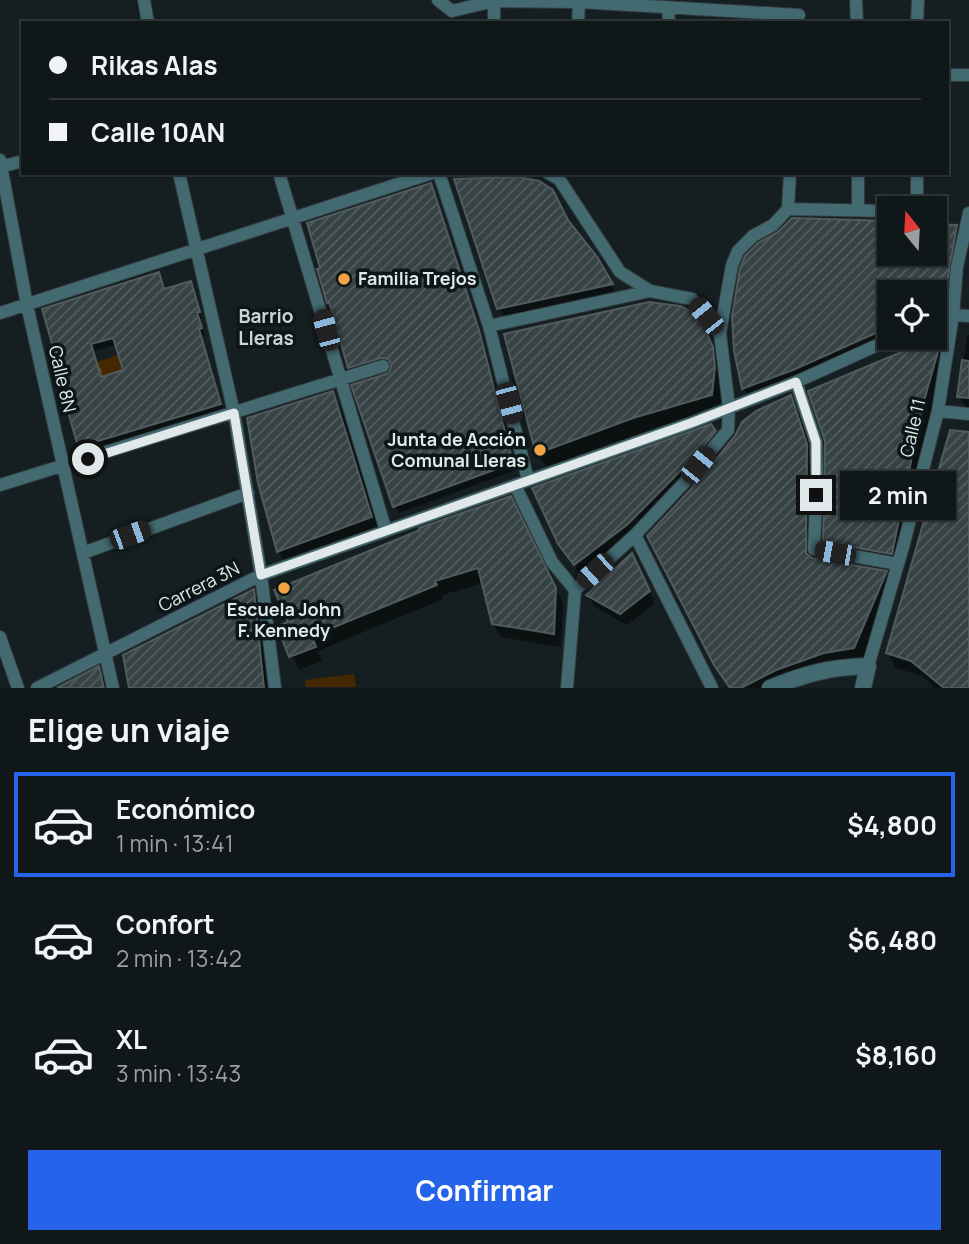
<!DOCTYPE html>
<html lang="es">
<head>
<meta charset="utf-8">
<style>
	:root { --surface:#101719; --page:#192022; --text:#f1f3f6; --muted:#9c9fa2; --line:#303638; --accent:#2563eb }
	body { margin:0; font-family:Manrope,sans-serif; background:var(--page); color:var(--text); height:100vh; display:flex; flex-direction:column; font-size:26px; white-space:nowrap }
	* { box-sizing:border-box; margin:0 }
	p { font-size:23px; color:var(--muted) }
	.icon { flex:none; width:38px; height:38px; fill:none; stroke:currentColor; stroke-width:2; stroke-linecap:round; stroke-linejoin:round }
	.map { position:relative; height:688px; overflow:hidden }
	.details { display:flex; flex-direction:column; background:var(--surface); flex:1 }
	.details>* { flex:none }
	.top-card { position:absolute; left:21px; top:21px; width:928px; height:154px; border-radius:0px; box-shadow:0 2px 5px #0004,0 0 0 2px var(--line); display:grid; align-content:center; height:154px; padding:0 28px; background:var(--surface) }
	.needle { width:46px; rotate:342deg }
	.controls { position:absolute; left:877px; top:196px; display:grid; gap:14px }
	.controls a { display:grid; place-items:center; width:70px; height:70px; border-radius:0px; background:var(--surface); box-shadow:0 2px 5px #0004,0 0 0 2px var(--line); font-size:35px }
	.end { position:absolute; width:32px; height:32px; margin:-16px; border:9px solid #e1e8e9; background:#111; box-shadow:0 0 0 4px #111 }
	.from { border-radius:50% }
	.bubble { position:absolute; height:49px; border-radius:0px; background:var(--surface); box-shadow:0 2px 5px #0004,0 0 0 2px var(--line); font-size:23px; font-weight:700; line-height:49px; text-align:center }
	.car { position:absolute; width:21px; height:42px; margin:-21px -10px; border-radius:9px; box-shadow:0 0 5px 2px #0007; background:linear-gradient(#222 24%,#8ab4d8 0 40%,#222 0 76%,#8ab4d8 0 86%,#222 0) }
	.top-card b { display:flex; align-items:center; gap:24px; height:66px; font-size:26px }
	.top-card b+b { border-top:2px solid var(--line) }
	.top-card i { width:18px; height:18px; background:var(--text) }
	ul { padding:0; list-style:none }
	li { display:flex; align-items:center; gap:21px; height:105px; margin:0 14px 10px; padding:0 14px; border:4px solid transparent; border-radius:0px }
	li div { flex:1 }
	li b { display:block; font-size:26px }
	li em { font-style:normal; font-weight:700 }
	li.selected { border-color:var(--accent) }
	li>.icon { width:63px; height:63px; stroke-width:1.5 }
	h2 { padding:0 28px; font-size:32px; line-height:84px }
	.action { display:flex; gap:14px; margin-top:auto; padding:14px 28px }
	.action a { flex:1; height:80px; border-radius:0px; background:var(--accent); color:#fff; font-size:28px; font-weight:700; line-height:80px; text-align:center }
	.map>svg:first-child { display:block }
	.park { fill:url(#park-crowns) }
	.pitch { fill:#462800 }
	.shadow { fill:#0007; fill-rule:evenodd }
	.building { fill:url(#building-hatch); stroke:#505b5e; stroke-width:2; fill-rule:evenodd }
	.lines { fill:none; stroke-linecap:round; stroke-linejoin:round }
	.minor-casing { stroke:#323b3d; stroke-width:14 }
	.tertiary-casing { stroke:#323b3d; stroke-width:18 }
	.minor { stroke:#436971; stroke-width:12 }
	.tertiary { stroke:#436971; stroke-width:16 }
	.route { stroke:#e1e8e9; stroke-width:9 }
	.poi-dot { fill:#f4a344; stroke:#0c1618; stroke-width:2.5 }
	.labels { text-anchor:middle; stroke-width:7; stroke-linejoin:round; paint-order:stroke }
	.poi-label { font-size:18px; font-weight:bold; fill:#e1e8e9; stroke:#0c1618; text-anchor:start }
	.street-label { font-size:18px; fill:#e1e8e9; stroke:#0c1618 }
	.neighbourhood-label { font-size:19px; font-weight:bold; fill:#c8d6d9; stroke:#0c1618 }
</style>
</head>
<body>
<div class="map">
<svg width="969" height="688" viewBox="0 0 969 688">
	<defs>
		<pattern id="park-crowns" width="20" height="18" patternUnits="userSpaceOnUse" patternTransform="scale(1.75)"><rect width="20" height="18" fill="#462800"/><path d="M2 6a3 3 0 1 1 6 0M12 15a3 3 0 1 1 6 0" fill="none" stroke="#604725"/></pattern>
		<pattern id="building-hatch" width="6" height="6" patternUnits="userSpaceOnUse" patternTransform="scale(1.75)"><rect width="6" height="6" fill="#374244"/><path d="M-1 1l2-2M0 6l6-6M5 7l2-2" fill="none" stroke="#545d5f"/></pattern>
	</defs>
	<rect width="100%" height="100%" fill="#151f21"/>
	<!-- park -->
	<path class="park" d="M117 355 122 370 101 376 97 362Z"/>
	<!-- pitch -->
	<path class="pitch" d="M354 674 356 687H306L305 680Z"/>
	<!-- shadow -->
	<path class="shadow" d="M430 185 482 340 516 470 399 513 395 506 393 366 386 364 353 374 328 302Z
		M889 224V254H934L956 227 965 242 949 319 934 326V292H889V338H907L802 385 752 404 744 389 736 351Z
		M570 225 597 259 620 300 508 324 499 308Z
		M159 274 165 290 190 283 194 290 202 318 200 319 205 335 202 336 224 411 83 453 59 374ZM117 345 125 371 102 378 93 351Z
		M506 335 709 340 719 357 723 384 720 410 643 433 547 469 538 453Z
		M967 335H969V412L959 396Z
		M939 343 948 359 900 569 834 557 825 541Z
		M332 393 341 408 380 533 287 566 279 551Z
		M790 397 799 413 815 461 814 560 886 572 895 588 862 663 780 688H730L715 664 710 469 707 467 637 540 584 580 560 543 715 432 725 450Z
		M969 433V688H935L922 676 896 668 888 653Z
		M518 512 563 603 561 647 501 637 493 623 484 583 442 595 443 599 318 651 322 661 299 670 280 627Z
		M638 567 655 603 627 625 595 607 588 596Z
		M253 591 262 606 270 688H131Z
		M99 669 108 688H61Z"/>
	<!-- building -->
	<path class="building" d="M518 177 539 181 553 190 568 220 598 258 613 284 497 309 454 179Z
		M431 183 479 330 513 463 393 507 351 385 386 374 390 371 391 364 388 359 381 358 348 368 329 302 327 303 317 269 320 268 307 223Z
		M792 218 889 221V254H934V224L957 225 947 284 939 311 934 312V292H889V327L793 370 742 389 734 351 732 317 740 268 745 256 758 243 778 232Z
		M159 272 164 289 191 281 200 312H197L202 328 199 329 221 404 78 447 57 373 60 372 42 309ZM113 338 123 370 101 377 91 344Z
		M649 302 680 306 691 311 704 327 713 347 715 367 712 395 633 418 536 454 504 334Z
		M930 340 940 342 939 348 922 408 892 554 823 542 825 441 808 391Z
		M962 360 969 361V398L957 397Z
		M333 391 372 517 277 552 258 483 247 418Z
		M791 395 807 444 806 553 812 558 887 571 854 648 824 653 776 670 741 688H730L714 665 647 536 691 489 735 436 742 422 756 411Z
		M711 424 716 431 699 452 628 524 574 565 558 544 532 488Z
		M950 430 969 432V688H944L911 661 886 653Z
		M511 496 556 588 554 634 492 624 478 568 435 581 437 585 312 636 316 647 289 657 277 626 288 622 274 590 420 530 419 528Z
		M632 553 650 591 620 614 586 595Z
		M254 589 264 688H129L123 655Z
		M99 666 104 688H57Z"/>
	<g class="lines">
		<!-- minor casing -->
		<g class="minor-casing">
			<path id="minor" d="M144 0 148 23
				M438 0 452 11
				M856 0 857 23
				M668 8 669 23
				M452 11 494 1 579 2 799 15
				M494 23V0
				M578 23 579 2
				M917 23 918 0
				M947 75H969
				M0 160 27 305 113 688
				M0 167 23 161
				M179 173 234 413 261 575 275 688
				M279 173 386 531
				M439 173 489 326 528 480
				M548 173 559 179 620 272 650 291 692 299 720 333
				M858 173V210
				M917 173V208
				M788 209 889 211
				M0 313 432 173
				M934 322 953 315 969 316
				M489 326 650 291
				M796 382 816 442 817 478 814 549 898 564
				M938 411 969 414
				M0 485 383 366
				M515 485 552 562 575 590 567 688
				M635 535 712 688
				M83 553 248 493
				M575 590 635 535 684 483 728 430 729 408 720 333 732 265 738 251 753 236 773 225 788 209 790 173
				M0 637 18 688
				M868 666 903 547 938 411 953 315 957 267 969 213
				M37 688 261 575 691 423 796 382 893 338"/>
		</g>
		<!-- tertiary casing -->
		<g class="tertiary-casing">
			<path id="tertiary" d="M770 688C805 674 830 667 868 666L863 688"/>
		</g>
		<!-- minor -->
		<use href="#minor" class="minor"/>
		<!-- tertiary -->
		<use href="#tertiary" class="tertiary"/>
	</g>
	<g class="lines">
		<!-- route -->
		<path class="route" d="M88 459 234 413 261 575 691 423 796 382 816 442V495"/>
	</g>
	<!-- markers -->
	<g class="poi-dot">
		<circle cx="344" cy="279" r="7"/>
		<circle cx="540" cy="450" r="7"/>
		<circle cx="284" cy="588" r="7"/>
	</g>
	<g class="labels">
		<!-- poi labels -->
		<g class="poi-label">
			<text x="358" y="285">Familia Trejos</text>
			<text x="526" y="446" text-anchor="end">Junta de Acción<tspan x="526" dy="21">Comunal Lleras</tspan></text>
			<text x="284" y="616" text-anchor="middle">Escuela John<tspan x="284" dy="21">F. Kennedy</tspan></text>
		</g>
		<!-- street labels -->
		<g class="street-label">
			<text transform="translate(62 379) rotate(77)" y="6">Calle 8N</text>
			<text transform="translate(913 428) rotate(-77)" y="6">Calle 11</text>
			<text transform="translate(199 587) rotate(-27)" y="6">Carrera 3N</text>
		</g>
		<!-- neighbourhood labels -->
		<g class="neighbourhood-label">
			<text x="266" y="323">Barrio<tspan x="266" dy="22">Lleras</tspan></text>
		</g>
	</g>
</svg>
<div class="controls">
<a><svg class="needle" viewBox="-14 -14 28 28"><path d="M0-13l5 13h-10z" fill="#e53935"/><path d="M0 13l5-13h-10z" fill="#9c9fa2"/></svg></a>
<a><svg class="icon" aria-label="locate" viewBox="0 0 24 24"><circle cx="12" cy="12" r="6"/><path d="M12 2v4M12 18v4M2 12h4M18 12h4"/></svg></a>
</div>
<i class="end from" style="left:88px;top:459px"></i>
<i class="end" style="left:816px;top:495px"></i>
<div class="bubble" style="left:840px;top:471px;width:116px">2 min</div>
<i class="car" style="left:706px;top:316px;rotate:321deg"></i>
<i class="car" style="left:326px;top:330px;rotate:345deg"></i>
<i class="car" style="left:509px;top:403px;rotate:165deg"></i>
<i class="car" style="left:698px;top:465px;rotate:39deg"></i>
<i class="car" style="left:130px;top:535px;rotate:70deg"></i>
<i class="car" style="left:835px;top:553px;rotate:280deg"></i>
<i class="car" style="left:595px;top:571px;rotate:228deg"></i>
<div class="top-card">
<b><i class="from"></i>Rikas Alas</b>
<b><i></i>Calle 10AN</b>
</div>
</div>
<section class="details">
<h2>Elige un viaje</h2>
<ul>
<li class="selected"><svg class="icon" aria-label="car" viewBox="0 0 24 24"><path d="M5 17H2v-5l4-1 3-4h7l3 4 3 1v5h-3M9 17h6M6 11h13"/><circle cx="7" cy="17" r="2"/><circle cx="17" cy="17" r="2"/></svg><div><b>Económico</b><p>1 min · 13:41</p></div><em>$4,800</em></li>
<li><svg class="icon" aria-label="car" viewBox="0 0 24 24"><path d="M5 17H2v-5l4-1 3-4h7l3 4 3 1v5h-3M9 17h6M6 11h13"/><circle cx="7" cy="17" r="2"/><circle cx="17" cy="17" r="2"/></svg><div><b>Confort</b><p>2 min · 13:42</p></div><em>$6,480</em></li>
<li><svg class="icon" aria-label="car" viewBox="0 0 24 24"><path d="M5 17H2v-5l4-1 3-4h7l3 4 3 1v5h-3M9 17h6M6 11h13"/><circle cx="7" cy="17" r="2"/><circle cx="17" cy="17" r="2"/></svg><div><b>XL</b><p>3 min · 13:43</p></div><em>$8,160</em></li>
</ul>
<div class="action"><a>Confirmar</a></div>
</section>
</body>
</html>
